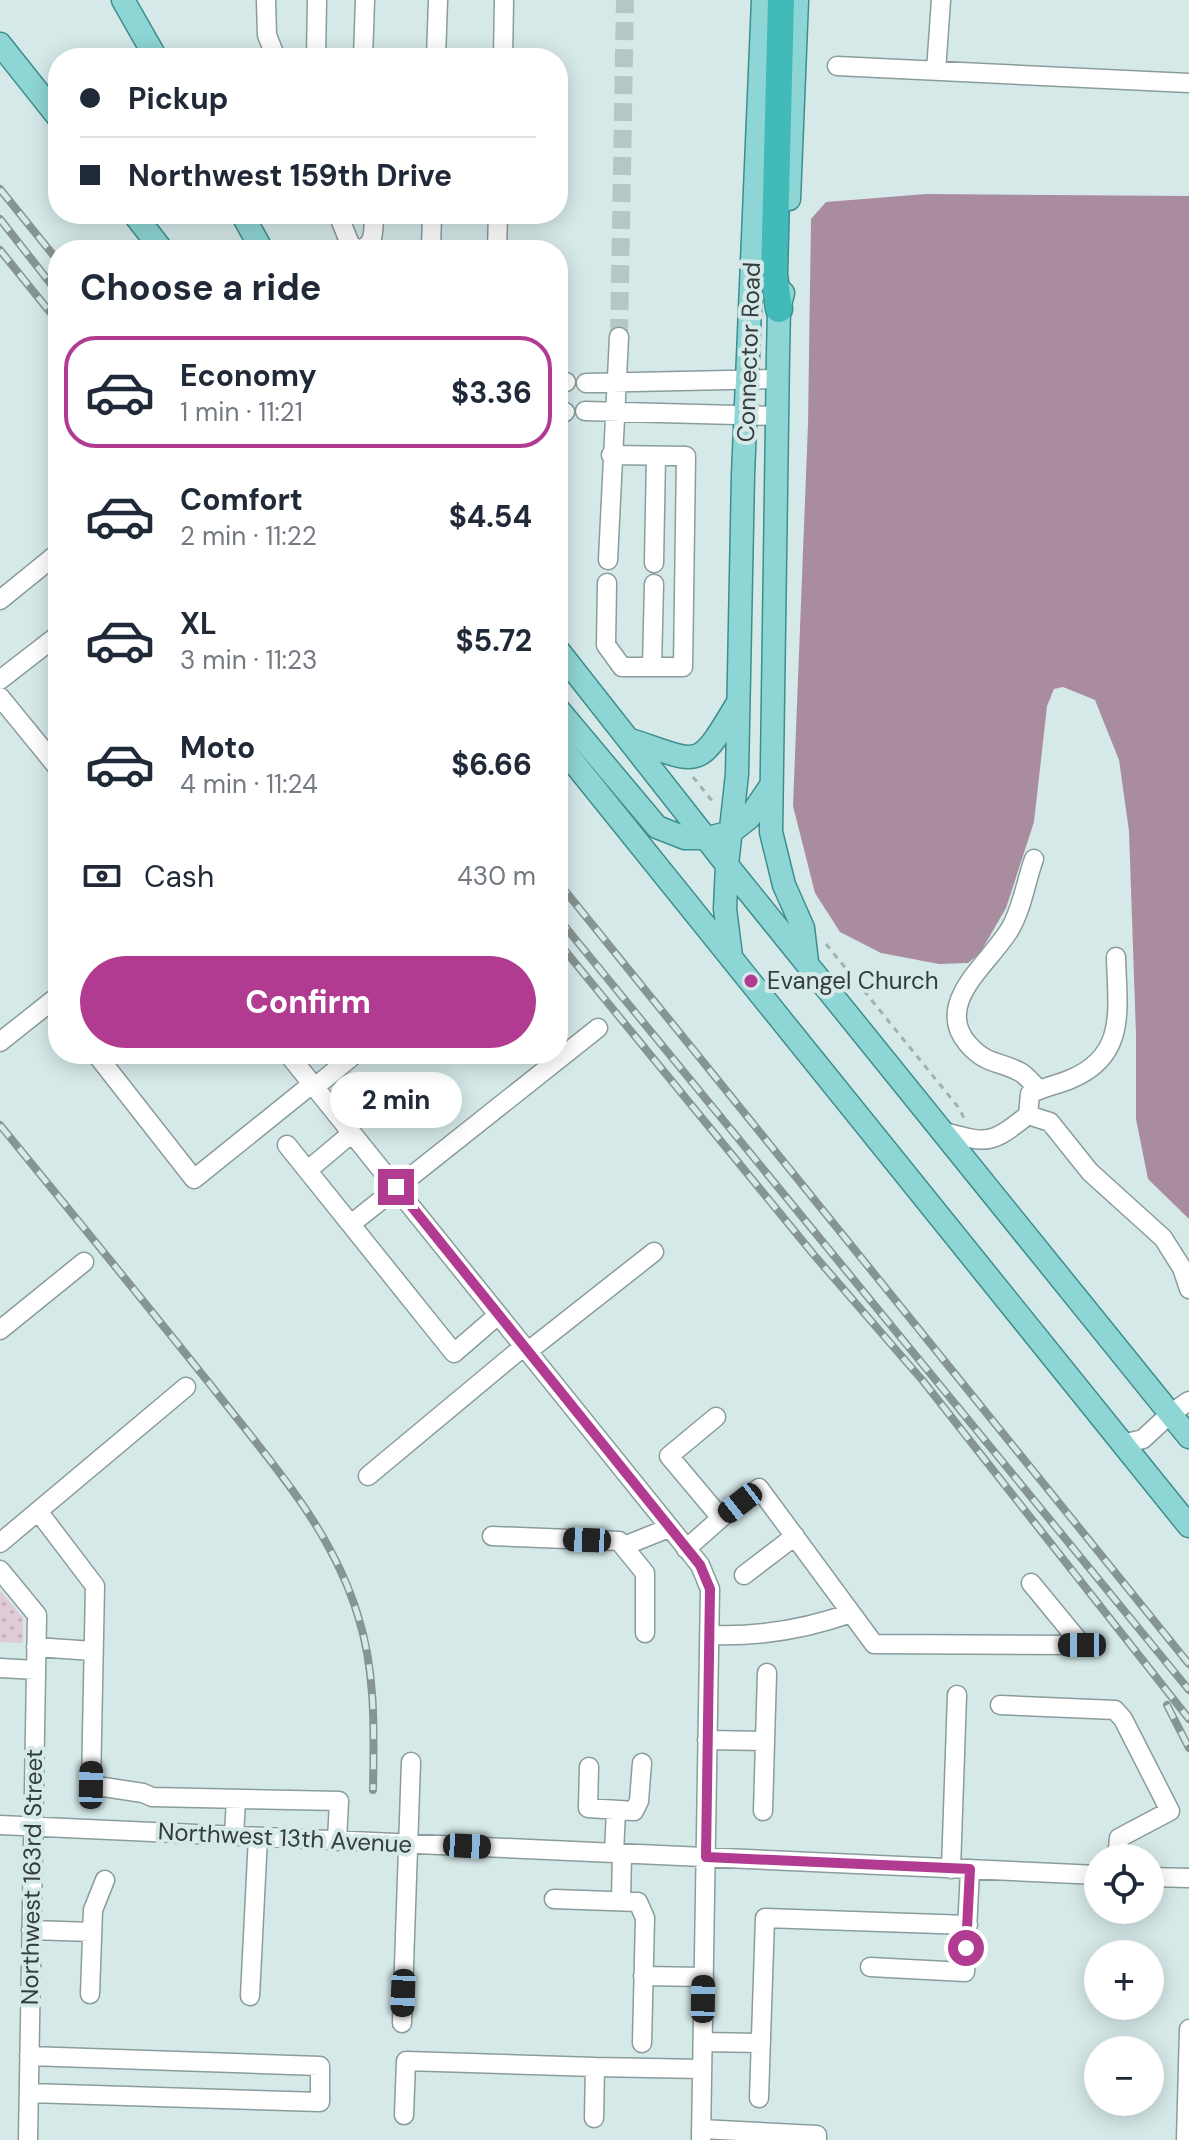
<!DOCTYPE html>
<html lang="en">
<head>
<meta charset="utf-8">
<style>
	:root { --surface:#fff; --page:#f2f2f3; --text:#1f2937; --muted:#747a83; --line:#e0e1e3; --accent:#b23b92 }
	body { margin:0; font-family:"DM Sans",sans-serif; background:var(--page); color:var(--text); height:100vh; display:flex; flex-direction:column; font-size:30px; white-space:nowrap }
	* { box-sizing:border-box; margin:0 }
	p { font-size:26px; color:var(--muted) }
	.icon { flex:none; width:44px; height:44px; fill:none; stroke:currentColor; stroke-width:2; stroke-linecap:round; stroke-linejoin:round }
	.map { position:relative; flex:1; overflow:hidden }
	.drawer { position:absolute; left:48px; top:240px; width:520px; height:824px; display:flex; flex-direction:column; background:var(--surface); border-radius:32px; box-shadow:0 4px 20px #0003 }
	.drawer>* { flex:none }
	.banner { position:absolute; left:48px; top:48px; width:520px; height:176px; border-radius:32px; box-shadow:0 4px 20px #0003; display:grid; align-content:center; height:176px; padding:0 32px; background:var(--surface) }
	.controls { position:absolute; left:1084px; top:1844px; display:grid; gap:16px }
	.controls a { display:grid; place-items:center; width:80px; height:80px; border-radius:50%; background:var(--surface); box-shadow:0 4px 20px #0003; font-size:40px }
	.end { position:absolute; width:36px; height:36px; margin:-18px; border:10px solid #b23b92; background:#fff; box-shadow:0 0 0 4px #fff }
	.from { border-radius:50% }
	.bubble { position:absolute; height:56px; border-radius:28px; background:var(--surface); box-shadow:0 4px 20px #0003; font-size:26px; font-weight:700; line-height:56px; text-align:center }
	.car { position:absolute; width:24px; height:48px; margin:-24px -12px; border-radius:10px; box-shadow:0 0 6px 2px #0007; background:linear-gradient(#222 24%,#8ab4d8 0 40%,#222 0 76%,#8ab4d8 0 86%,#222 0) }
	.banner b { display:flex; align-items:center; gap:28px; height:76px; font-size:30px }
	.banner b+b { border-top:2px solid var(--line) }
	.banner i { width:20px; height:20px; background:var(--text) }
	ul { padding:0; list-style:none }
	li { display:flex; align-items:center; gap:24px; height:112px; margin:0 16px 12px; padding:0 16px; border:4px solid transparent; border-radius:32px }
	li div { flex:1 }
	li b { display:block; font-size:30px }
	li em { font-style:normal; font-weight:700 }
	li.active { border-color:var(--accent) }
	li>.icon { width:72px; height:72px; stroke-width:1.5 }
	h2 { padding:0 32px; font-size:36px; line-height:96px }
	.pay { display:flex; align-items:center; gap:20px; height:88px; padding:0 32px; font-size:30px }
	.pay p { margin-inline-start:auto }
	.cta { display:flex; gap:16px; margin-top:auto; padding:16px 32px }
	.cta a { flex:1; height:92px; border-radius:48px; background:var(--accent); color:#fff; font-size:32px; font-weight:700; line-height:92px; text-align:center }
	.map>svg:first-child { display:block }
	.grass { fill:url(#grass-dots) }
	.water { fill:#a98d9f }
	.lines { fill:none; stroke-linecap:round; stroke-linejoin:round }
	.minor-tunnel { stroke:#b6c6c6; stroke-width:18; stroke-dasharray:18 9; stroke-linecap:butt }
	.minor-casing { stroke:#8a9c9c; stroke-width:21 }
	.major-casing { stroke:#3d8e8d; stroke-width:25 }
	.highway-casing { stroke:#3d8e8d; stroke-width:29 }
	.path { stroke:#a1b0b0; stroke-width:3; stroke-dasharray:6 6; stroke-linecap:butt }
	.minor { stroke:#fff; stroke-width:18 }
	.major { stroke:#8ed6d5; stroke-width:22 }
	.highway { stroke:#42bab9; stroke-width:26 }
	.rail-casing { stroke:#879494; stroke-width:8 }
	.rail { stroke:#d6e9e9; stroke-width:5; stroke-dasharray:15; stroke-linecap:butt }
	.route { stroke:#b23b92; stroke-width:10 }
	.poi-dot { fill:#b23b92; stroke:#d6e9e9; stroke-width:3 }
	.labels { text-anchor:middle; stroke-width:8; stroke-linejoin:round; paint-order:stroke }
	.street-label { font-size:24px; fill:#353c3c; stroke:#d6e9e9 }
	.poi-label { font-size:24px; fill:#353c3c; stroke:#d6e9e9; text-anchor:start }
</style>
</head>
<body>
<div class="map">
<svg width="1189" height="2140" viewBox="0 0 1189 2140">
	<defs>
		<pattern id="grass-dots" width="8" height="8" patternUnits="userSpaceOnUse" patternTransform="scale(2)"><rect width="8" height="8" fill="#e0cad7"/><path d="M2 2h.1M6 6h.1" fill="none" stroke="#c1aeb9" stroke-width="1.8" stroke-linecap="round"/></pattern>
	</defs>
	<rect width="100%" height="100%" fill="#d6e9e9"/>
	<!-- grass -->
	<path class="grass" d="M0 1591 23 1618V1643L0 1642Z"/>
	<!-- water -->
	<path class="water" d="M926 194 1189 196V1219L1148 1179 1136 1119V1035L1129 831 1119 760 1095 700 1063 687 1054 689 1047 706 1034 822 1006 908 980 953 968 963 939 964 881 953 840 932 815 893 793 806 808 424 811 219 826 202Z"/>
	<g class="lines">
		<!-- minor-tunnel -->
		<path class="minor-tunnel" d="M619 337 625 0"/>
		<!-- minor casing -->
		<g class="minor-casing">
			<path id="minor" d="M266 0 267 35 276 58
				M316 58 317 0
				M363 58 365 0
				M436 58 438 0
				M503 58 504 0
				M837 66 1189 83
				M936 71 941 0
				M338 214 350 244 358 250C376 245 373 231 374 214
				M431 250 432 214
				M497 250 498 214
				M558 382H566
				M586 383 777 379
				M585 411 777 416
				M558 412H565
				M608 560 619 337
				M654 563 656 456
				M607 583 606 645 622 667H683L686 456 611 455
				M0 600 58 553
				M652 667 654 584
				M0 680 58 635
				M0 697 58 768
				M1034 859C1026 881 1022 909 1010 929 991 962 932 1003 968 1044 986 1065 1000 1061 1020 1072 1027 1076 1033 1084 1038 1089
				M0 1042 58 996
				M96 1054 194 1179 312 1084
				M288 1054 700 1565 710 1589 701 2140
				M315 1087 355 1054
				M1028 1115 1030 1094C1043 1087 1057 1085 1071 1079 1128 1055 1117 1008 1116 957
				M944 1132C989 1144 991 1144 1028 1115L1050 1122 1090 1172 1163 1238 1182 1268 1189 1289
				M287 1145 454 1353 498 1315
				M308 1170 352 1133
				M351 1224 598 1028
				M0 1330 84 1262
				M527 1352 654 1252
				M1123 1444 1143 1439 1170 1414 1189 1401
				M368 1476 523 1347
				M38 1511 95 1586 91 1785 143 1793 152 1797 339 1801 337 1841
				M721 1518 759 1488 874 1644 1082 1645 1031 1583
				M492 1536 619 1541 645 1573V1633
				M0 1543 186 1387
				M624 1546 669 1528
				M686 1549 721 1518 669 1456 716 1417
				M0 1570 37 1615 28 2140
				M744 1575 795 1536
				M709 1635C757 1637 806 1629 851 1613
				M36 1647 93 1651
				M0 1668 36 1670
				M1000 1705 1115 1710 1123 1719 1170 1811 1119 1838 1117 1858
				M707 1740 765 1741
				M589 1767 588 1808 634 1811 639 1801 642 1763
				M763 1811 767 1673
				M0 1825 1098 1875
				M234 1836 236 1799
				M614 1853 616 1810
				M951 1869 957 1695
				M1150 1877 1189 1878
				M554 1899 638 1902 645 1918 642 2043
				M621 1901 622 1854
				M31 1930 92 1932
				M870 1967 965 1972 970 1869
				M643 1976 704 1977
				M90 1994 93 1910 105 1880
				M250 1996 258 1837
				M402 2023 411 1762
				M703 2042 761 2043
				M29 2093 320 2102V2066L29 2056
				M759 2098 765 1918 968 1925
				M404 2115 406 2061 595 2067
				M594 2118 595 2067 702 2069
				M701 2129 817 2135V2140
				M1186 2140 1189 2029"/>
		</g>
		<!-- major casing -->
		<g class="major-casing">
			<path id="major" d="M123 0 156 58
				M0 44 58 117
				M789 199 797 0
				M134 214 162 250
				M242 214 262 250
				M783 293 779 309 778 354 771 832 784 885 803 928 807 962
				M558 650 727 865 1189 1437
				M558 709 657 827 685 838H708L731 832 749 818 770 787
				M628 739C701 763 696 773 737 704
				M558 743 1189 1526
				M731 956 725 909 727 865 737 774 743 475 763 0"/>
		</g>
		<!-- highway casing -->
		<g class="highway-casing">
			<path id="highway" d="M779 309 774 275 781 0"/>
		</g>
		<!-- path -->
		<path class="path" d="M693 777 713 802
			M826 944 959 1108 965 1120"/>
		<!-- minor -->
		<use href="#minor" class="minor"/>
		<!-- major -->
		<use href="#major" class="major"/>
		<!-- highway -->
		<use href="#highway" class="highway"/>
		<!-- rail casing -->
		<g class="rail-casing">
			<path id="rail" d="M0 189 58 261
				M0 219 58 293
				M0 250 58 322
				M558 882 1189 1664
				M558 918 1189 1690
				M558 942 814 1255 923 1381 1189 1719
				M0 1125C71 1212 143 1300 213 1388 269 1460 331 1527 358 1616 376 1672 374 1732 373 1790
				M1167 1705 1189 1748"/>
		</g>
		<!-- rail -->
		<use href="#rail" class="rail"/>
	</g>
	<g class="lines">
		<!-- route -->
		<path class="route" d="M396 1187 700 1565 710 1589 706 1857 970 1869 966 1948"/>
	</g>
	<!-- markers -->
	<circle class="poi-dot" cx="751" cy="981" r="8"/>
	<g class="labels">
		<!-- street labels -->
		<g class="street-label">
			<text transform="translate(749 352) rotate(-88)" y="8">Connector Road</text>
			<text transform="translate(285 1838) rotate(3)" y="8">Northwest 13th Avenue</text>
			<text transform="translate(32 1877) rotate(-89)" y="8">Northwest 163rd Street</text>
		</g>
		<!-- poi labels -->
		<g class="poi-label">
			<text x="767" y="989">Evangel Church</text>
		</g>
	</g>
</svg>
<div class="controls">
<a><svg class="icon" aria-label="locate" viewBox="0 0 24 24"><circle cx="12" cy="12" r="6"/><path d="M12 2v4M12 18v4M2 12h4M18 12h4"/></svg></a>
<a>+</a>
<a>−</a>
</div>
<i class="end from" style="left:966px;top:1948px"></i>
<i class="end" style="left:396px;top:1187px"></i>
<div class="bubble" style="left:330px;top:1072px;width:132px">2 min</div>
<i class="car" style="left:740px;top:1503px;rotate:232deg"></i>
<i class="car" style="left:587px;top:1540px;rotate:272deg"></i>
<i class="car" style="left:1082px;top:1645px;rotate:270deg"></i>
<i class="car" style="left:91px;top:1785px;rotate:1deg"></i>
<i class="car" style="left:467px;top:1846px;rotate:93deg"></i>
<i class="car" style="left:403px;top:1993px;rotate:182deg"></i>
<i class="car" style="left:703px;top:1999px;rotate:1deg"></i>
<div class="banner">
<b><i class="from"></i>Pickup</b>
<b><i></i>Northwest 159th Drive</b>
</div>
<section class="drawer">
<h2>Choose a ride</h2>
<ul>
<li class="active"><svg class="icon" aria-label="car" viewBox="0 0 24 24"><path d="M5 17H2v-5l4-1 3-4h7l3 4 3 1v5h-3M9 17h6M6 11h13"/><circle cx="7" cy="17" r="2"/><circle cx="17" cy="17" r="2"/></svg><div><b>Economy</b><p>1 min · 11:21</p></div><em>$3.36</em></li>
<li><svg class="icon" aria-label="car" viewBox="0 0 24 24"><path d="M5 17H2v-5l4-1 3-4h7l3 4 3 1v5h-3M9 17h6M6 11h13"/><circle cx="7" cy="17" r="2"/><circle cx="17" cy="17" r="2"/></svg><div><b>Comfort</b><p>2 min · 11:22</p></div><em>$4.54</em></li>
<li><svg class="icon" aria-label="car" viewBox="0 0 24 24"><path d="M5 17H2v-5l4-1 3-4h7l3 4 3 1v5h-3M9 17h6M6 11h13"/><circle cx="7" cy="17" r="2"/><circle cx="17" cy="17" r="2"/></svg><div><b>XL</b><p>3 min · 11:23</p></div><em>$5.72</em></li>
<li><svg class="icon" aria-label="car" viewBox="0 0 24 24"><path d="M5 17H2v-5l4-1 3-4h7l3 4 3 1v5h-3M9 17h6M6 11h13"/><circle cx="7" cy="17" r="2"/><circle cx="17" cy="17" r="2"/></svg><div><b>Moto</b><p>4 min · 11:24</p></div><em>$6.66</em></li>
</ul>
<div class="pay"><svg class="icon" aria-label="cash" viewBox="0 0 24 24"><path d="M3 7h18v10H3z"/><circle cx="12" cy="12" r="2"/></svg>Cash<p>430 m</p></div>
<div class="cta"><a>Confirm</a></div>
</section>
</div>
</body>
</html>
